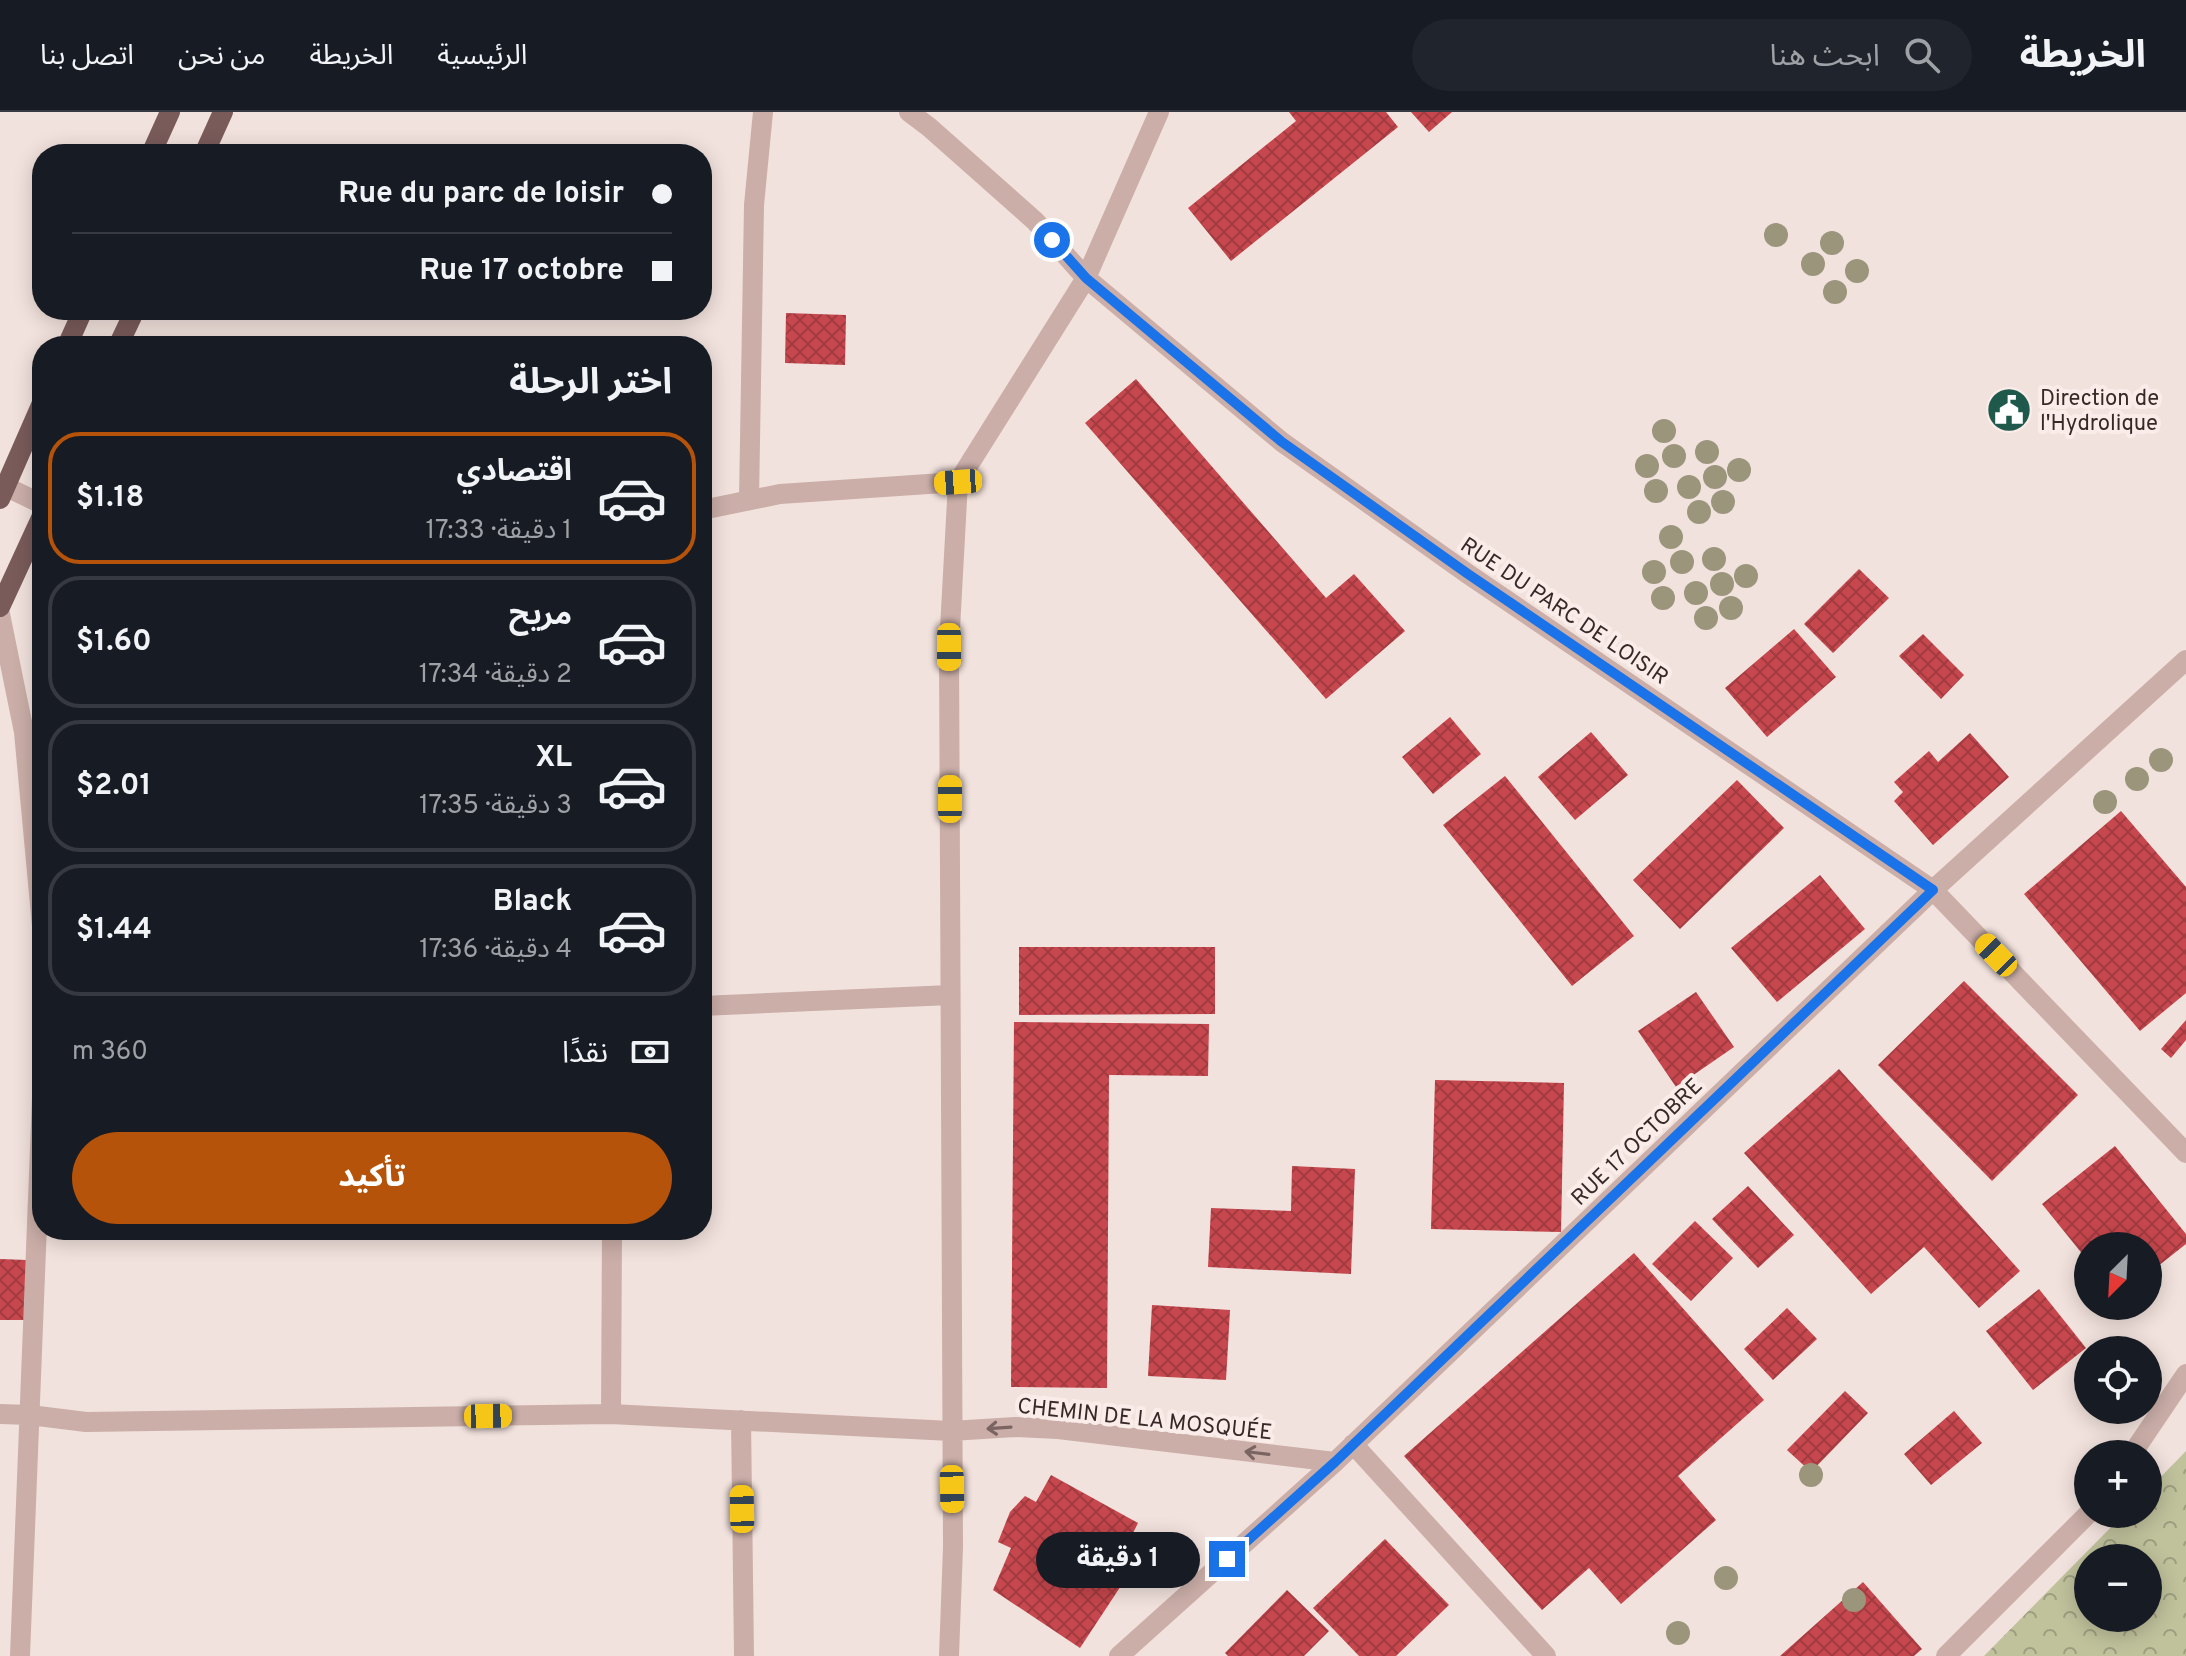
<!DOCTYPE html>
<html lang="ar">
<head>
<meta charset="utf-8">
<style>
	:root { --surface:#171b24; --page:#20242c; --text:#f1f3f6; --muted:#9ea1a6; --line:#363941; --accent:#b45309 }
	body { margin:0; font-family:Overpass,"Noto Sans Arabic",sans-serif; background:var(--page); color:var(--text); direction:rtl; height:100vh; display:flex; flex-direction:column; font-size:30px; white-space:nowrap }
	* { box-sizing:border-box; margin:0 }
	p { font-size:26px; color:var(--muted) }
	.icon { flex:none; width:44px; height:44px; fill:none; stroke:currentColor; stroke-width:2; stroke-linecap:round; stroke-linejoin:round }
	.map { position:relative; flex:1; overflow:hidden; direction:ltr }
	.sheet { position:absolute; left:32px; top:224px; width:680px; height:904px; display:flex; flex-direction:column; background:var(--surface); border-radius:32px; box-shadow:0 4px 20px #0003; direction:rtl }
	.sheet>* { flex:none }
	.hud { position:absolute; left:32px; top:32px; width:680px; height:176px; border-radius:32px; box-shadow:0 4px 20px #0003; direction:rtl; display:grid; align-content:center; height:176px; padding:0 40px; background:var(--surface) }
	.needle { width:52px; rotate:204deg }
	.buttons { position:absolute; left:2074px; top:1120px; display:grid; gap:16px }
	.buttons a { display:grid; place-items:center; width:88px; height:88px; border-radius:50%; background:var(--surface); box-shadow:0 4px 20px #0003; font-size:40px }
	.end { position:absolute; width:36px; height:36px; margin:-18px; border:10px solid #1a73e8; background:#fff; box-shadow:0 0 0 4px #fff }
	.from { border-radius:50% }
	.bubble { position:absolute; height:56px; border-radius:28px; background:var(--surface); box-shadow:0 4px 20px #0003; font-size:26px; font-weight:700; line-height:56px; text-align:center; direction:rtl }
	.car { position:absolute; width:24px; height:48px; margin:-24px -12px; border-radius:10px; box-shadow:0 0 6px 2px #0007; background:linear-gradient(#f5c518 24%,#345 0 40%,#f5c518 0 76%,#345 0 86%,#f5c518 0) }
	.hud b { display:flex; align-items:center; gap:28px; height:76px; font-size:30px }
	.hud b+b { border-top:2px solid var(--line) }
	.hud i { width:20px; height:20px; background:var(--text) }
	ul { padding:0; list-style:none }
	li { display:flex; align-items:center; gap:24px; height:132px; margin:0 16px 12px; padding:0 24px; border:4px solid var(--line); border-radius:32px }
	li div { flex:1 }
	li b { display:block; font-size:30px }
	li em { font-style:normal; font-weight:700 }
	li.current { border-color:var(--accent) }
	li>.icon { width:72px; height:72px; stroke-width:1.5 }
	h2 { padding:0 40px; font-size:36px; line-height:96px }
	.pay { display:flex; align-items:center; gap:20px; height:88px; padding:0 40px; font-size:30px }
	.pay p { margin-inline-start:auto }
	.cta { display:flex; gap:16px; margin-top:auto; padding:16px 40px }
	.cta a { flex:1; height:92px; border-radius:48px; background:var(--accent); color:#fff; font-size:32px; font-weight:700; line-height:92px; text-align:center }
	header { display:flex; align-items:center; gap:48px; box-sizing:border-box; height:112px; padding:0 40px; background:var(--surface); border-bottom:2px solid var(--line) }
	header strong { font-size:38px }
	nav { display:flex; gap:44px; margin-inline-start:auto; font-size:28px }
	.search { width:560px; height:72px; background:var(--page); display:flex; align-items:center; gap:20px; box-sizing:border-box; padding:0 28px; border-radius:44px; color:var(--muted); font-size:30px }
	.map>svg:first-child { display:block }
	.forest { fill:url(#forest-crowns); fill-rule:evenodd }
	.building { fill:url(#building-cross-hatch) }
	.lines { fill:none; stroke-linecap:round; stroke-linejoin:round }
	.street { stroke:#cbaea8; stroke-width:20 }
	.primary { stroke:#795b5a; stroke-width:20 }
	.tree { fill:#9b957c }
	.oneway { stroke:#7a6562 }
	.route { stroke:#1a73e8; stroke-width:10 }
	.labels { text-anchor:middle; stroke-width:8; stroke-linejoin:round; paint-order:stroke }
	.poi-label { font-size:22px; fill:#382929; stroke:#faede9; text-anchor:start }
	.street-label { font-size:22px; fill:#382929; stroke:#faede9 }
</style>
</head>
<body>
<header>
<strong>الخريطة</strong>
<div class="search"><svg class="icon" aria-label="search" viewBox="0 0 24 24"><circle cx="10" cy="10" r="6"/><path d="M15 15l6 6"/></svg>ابحث هنا</div>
<nav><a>الرئيسية</a><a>الخريطة</a><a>من نحن</a><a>اتصل بنا</a></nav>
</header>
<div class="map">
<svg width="2186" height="1544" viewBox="0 0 2186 1544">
	<defs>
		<pattern id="forest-crowns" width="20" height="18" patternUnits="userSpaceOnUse" patternTransform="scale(2)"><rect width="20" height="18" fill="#c0c29c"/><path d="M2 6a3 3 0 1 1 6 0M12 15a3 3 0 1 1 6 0" fill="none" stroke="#9d9e7f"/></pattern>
		<pattern id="building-cross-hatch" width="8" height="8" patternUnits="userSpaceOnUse" patternTransform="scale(2)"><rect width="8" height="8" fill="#c6474d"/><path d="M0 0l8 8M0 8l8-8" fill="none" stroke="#a23b40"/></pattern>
	</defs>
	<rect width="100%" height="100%" fill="#f2e2dd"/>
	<!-- forest -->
	<path class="forest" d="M2186 1339V1544H1984L2124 1402H2148V1378ZM2088 1446H2148V1506H2088Z"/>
	<!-- building -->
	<path class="building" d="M1289 0H1386L1398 15 1231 149 1188 96 1296 9Z
		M1411 0H1452L1429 20Z
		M786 201 846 203 845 253 785 251Z
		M1136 267 1326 486 1354 462 1405 519 1326 587 1085 311Z
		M1859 457 1889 486 1833 541 1804 512Z
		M1794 517 1836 565 1767 625 1725 576Z
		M1923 522 1964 563 1941 587 1899 544Z
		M1450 605 1481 642 1433 682 1402 645Z
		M1591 620 1628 663 1575 708 1538 665Z
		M1970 621 2009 665 1933 733 1894 689 1903 680 1894 670 1929 639 1938 650Z
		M1505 664 1634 824 1572 874 1443 713Z
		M1737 668 1784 716 1680 817 1633 768Z
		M2121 699 2186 775V881L2140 919 2024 782Z
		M1820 763 1865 817 1777 890 1731 836Z
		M1019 835H1215V902L1019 903Z
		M1964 869 2078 983 1992 1069 1878 953Z
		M1696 880 1734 935 1676 975 1638 919Z
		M2186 908V928L2171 946 2161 937Z
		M1014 910 1209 912 1208 964 1109 963 1107 1276 1011 1275Z
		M1839 957 2020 1159 1979 1196 1924 1135 1871 1182 1744 1041Z
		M1435 968 1564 971 1561 1120 1431 1117Z
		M2115 1034 2186 1122V1132L2148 1162V1134H2088V1149L2042 1092Z
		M1292 1054 1355 1057 1351 1162 1208 1155 1211 1096 1291 1099Z
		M1748 1074 1794 1123 1758 1156 1712 1107Z
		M1695 1109 1733 1146 1691 1189 1652 1152Z
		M1634 1141 1764 1288 1678 1364 1716 1408 1621 1492 1589 1456 1542 1498 1404 1344Z
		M0 1147 27 1148 30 1208H0Z
		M2039 1177 2086 1236 2033 1278 1986 1219Z
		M1152 1193 1230 1198 1226 1268 1148 1264Z
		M1787 1196 1817 1227 1773 1268 1744 1237Z
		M1845 1279 1868 1301 1811 1360 1787 1338Z
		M1954 1299 1982 1331 1931 1373 1904 1342Z
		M1051 1363 1138 1411 1128 1431 1138 1448 1080 1536 993 1478 1011 1436 998 1430 1010 1400 1025 1384 1036 1390Z
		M1385 1427 1449 1493 1396 1544H1359L1313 1496Z
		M1863 1470 1922 1537 1914 1544H1780Z
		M1287 1478 1329 1519 1304 1544H1228L1225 1541Z"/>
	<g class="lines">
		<!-- street -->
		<path class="street" d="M909 0 929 15 1035 109 1086 166 1282 330 1468 462 1933 778 2186 1041
			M0 372 42 392
			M749 388 754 93 763 0
			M702 398 780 382 958 370
			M0 502 24 620 42 814
			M702 894 950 883
			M0 1302 30 1303 86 1310 611 1302 951 1319 1015 1315 1058 1317 1335 1350
			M611 1302 612 1118
			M741 1308 744 1544
			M1353 1332 1546 1544
			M2132 1342 2186 1262
			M20 1544 42 985
			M949 1544 953 1435 949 535 958 370 1086 166 1159 0
			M1119 1544 1335 1350 1933 778 2186 548
			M1946 1544 2088 1402"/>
		<!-- primary -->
		<path class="primary" d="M151 42 170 0
			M204 42 223 0
			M67 234 83 198
			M118 234 135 198
			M0 387 42 291
			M0 495 42 404"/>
	</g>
	<!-- trees -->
	<g class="tree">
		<circle cx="1776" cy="123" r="12"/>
		<circle cx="1832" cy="131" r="12"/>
		<circle cx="1813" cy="152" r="12"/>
		<circle cx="1857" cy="159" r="12"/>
		<circle cx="1835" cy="180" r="12"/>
		<circle cx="1664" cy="319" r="12"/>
		<circle cx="1707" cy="340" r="12"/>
		<circle cx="1674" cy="344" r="12"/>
		<circle cx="1647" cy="354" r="12"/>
		<circle cx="1739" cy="358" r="12"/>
		<circle cx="1715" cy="365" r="12"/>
		<circle cx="1689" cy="375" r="12"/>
		<circle cx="1656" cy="379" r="12"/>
		<circle cx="1723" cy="390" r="12"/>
		<circle cx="1699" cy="400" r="12"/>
		<circle cx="1671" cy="425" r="12"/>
		<circle cx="1714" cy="447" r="12"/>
		<circle cx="1682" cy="450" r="12"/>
		<circle cx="1654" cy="460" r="12"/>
		<circle cx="1746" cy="464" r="12"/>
		<circle cx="1722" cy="472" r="12"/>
		<circle cx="1696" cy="481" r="12"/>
		<circle cx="1663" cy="486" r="12"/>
		<circle cx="1731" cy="496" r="12"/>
		<circle cx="1706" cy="506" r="12"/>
		<circle cx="2161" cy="648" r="12"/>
		<circle cx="2137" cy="667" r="12"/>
		<circle cx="2105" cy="690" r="12"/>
		<circle cx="1811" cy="1363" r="12"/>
		<circle cx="1726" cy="1466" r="12"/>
		<circle cx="1854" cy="1488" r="12"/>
		<circle cx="1678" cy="1521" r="12"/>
	</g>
	<!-- one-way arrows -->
	<defs><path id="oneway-shaft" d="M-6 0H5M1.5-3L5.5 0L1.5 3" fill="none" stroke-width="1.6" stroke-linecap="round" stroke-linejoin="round" transform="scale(2)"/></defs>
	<g class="oneway">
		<use href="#oneway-shaft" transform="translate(999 1316) rotate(176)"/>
		<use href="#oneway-shaft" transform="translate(1257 1341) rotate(-173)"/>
	</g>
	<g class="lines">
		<!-- route -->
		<path class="route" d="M1052 128 1086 166 1282 330 1468 462 1933 778 1335 1350 1227 1447"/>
	</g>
	<!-- icons -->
	<defs>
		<g id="civic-disc" transform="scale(2.3)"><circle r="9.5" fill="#1e594c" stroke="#faede9"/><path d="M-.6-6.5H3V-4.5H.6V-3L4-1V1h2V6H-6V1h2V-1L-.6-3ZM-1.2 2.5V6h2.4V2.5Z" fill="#fff"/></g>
	</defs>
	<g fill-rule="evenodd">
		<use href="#civic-disc" x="2009" y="298"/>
	</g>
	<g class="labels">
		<!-- poi labels -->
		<g class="poi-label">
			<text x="2040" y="293">Direction de<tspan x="2040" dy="25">l'Hydrolique</tspan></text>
		</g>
		<!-- street labels -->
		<g class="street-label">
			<text transform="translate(1565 498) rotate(34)" y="8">RUE DU PARC DE LOISIR</text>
			<text transform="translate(1636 1029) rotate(-44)" y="8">RUE 17 OCTOBRE</text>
			<text transform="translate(1145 1306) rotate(6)" y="8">CHEMIN DE LA MOSQUÉE</text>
		</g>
	</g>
</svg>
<div class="buttons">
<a><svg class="needle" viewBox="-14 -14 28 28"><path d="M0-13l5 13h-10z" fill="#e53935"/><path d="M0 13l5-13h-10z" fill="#9ea1a6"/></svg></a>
<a><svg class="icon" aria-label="locate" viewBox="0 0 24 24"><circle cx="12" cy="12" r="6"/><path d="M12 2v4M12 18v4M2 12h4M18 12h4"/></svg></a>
<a>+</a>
<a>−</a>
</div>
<i class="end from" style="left:1052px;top:128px"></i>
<i class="end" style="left:1227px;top:1447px"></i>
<div class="bubble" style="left:1036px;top:1420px;width:164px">1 دقيقة</div>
<i class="car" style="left:958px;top:370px;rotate:266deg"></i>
<i class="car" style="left:949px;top:535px;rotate:180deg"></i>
<i class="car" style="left:950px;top:687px;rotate:0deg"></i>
<i class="car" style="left:1996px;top:843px;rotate:316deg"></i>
<i class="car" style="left:488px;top:1304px;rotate:89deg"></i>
<i class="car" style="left:952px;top:1377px;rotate:179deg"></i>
<i class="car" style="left:742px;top:1397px;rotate:359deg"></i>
<div class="hud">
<b><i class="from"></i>Rue du parc de loisir</b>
<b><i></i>Rue 17 octobre</b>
</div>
<section class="sheet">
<h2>اختر الرحلة</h2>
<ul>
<li class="current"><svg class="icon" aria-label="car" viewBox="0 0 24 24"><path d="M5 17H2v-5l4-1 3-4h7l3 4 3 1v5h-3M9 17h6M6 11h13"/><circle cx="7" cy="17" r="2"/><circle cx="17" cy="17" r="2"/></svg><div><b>اقتصادي</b><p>1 دقيقة · 17:33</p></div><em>$1.18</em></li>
<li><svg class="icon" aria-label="car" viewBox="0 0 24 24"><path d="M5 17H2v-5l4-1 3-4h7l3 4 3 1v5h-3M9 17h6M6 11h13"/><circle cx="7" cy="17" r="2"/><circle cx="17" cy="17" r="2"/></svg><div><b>مريح</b><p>2 دقيقة · 17:34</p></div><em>$1.60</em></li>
<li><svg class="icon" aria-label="car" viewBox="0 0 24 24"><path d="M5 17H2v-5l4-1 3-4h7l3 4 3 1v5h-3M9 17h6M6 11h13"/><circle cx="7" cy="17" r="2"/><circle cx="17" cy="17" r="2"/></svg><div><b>XL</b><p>3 دقيقة · 17:35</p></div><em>$2.01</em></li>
<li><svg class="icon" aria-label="car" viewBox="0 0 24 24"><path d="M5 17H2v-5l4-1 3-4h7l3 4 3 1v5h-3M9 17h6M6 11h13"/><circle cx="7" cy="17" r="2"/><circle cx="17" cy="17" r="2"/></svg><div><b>Black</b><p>4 دقيقة · 17:36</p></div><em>$1.44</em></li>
</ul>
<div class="pay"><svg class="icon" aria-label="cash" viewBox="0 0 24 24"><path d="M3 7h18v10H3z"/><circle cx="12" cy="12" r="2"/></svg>نقدًا<p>360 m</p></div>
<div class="cta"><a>تأكيد</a></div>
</section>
</div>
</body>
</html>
